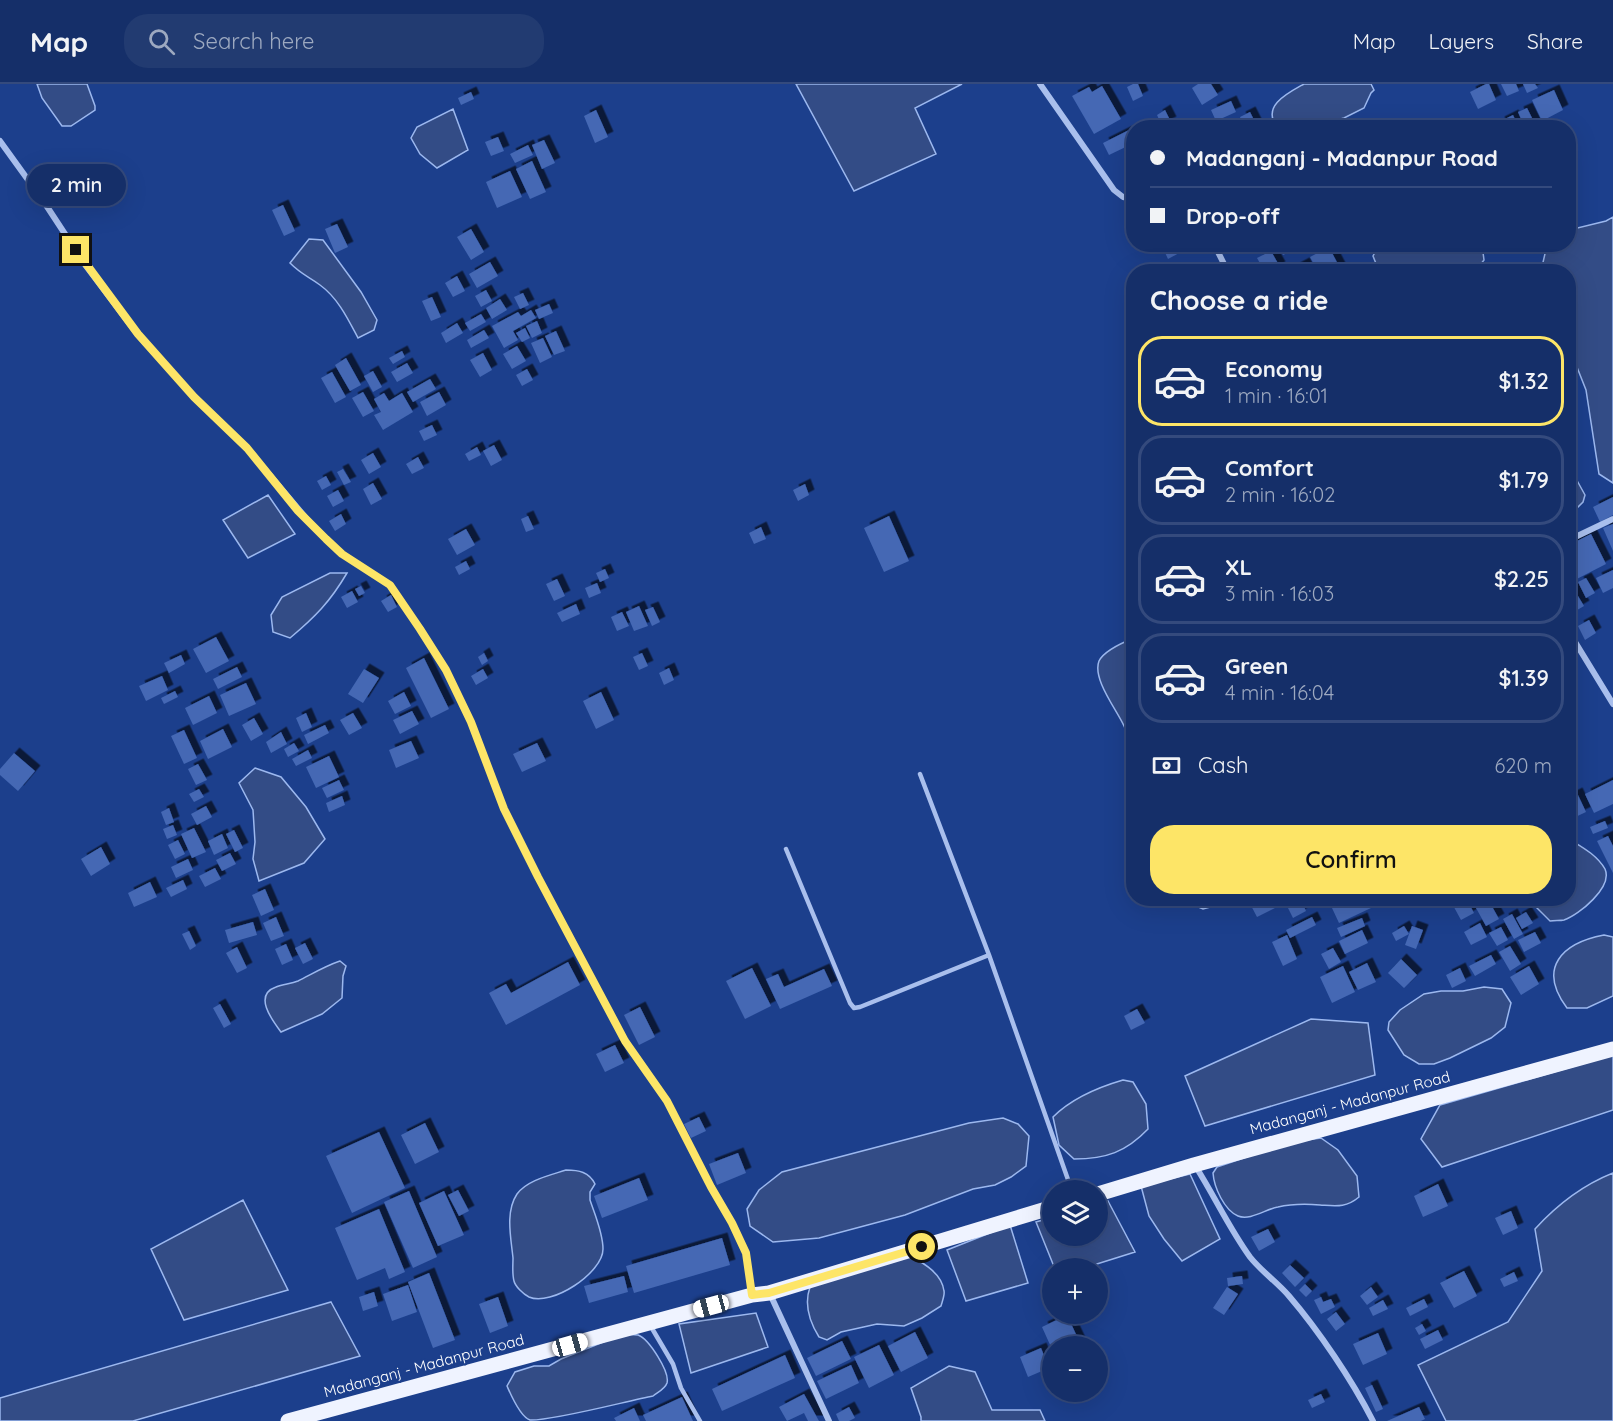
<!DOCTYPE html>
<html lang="en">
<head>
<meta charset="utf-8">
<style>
	:root { --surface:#152f69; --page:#223b71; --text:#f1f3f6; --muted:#9da9c0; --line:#344a7d; --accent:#fde567 }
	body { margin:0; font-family:Quicksand,sans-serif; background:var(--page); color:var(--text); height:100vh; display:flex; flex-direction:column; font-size:22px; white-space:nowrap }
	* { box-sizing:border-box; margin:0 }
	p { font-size:20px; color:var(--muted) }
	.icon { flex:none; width:33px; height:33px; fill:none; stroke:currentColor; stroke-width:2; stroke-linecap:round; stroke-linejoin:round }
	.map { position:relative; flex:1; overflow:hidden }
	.side { position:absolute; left:1126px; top:180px; width:450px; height:642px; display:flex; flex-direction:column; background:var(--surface); border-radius:24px; box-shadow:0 6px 24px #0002,0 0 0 2px var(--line) }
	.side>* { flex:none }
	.guide { position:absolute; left:1126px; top:36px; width:450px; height:132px; border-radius:24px; box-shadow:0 6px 24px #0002,0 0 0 2px var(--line); display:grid; align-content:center; height:132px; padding:0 24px; background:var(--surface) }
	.buttons { position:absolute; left:1042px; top:1096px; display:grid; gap:12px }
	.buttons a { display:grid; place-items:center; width:66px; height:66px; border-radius:50%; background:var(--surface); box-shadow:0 6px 24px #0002,0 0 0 2px var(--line); font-size:30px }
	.end { position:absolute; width:27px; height:27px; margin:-14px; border:8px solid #fde567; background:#111; box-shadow:0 0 0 3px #111 }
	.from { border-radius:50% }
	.bubble { position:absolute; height:42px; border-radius:21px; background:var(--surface); box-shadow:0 6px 24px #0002,0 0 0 2px var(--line); font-size:20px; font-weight:600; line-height:42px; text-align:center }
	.car { position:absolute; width:18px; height:36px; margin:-18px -9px; border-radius:8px; box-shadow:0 0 4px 2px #0007; background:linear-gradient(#fff 24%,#345 0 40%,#fff 0 76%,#345 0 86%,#fff 0) }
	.guide b { display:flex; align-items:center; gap:21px; height:57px; font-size:22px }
	.guide b+b { border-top:2px solid var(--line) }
	.guide i { width:15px; height:15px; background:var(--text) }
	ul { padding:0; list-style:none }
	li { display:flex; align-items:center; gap:18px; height:90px; margin:0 12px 9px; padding:0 12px; border:3px solid var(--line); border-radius:24px }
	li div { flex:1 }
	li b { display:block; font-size:22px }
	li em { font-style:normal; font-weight:600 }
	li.selected { border-color:var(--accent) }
	li>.icon { width:54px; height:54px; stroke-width:1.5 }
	h2 { padding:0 24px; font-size:27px; line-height:72px }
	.pay { display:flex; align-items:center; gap:15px; height:66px; padding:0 24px; font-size:22px }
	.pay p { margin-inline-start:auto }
	.primary-button { display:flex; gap:12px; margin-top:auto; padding:12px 24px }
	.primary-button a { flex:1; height:69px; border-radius:24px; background:var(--accent); color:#111; font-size:24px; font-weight:600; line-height:69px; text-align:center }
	header { display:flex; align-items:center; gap:36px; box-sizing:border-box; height:84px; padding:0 30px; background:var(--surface); border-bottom:2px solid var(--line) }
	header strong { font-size:28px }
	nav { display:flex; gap:33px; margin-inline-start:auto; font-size:21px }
	.search { width:420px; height:54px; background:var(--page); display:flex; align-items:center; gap:15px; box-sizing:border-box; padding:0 21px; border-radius:24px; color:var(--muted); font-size:22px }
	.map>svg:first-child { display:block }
	.water { fill:#334c86; stroke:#9cb8ef; stroke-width:1.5 }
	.building { fill:#4468b4; filter:url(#shadow) }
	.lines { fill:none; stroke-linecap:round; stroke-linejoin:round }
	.service { stroke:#a9bfed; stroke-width:4.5 }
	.minor { stroke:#a9bfed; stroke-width:6 }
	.primary { stroke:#eff3ff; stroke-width:15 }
	.route { stroke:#fde567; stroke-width:8 }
	.labels { text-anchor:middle; stroke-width:4.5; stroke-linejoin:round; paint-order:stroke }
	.street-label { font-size:15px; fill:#fff; stroke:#1c3f8c }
</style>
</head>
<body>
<header>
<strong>Map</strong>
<div class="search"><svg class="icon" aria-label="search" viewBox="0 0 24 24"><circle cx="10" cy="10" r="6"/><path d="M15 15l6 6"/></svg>Search here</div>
<nav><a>Map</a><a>Layers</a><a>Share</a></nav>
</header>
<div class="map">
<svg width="1613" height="1337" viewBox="0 0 1613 1337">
	<defs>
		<filter id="shadow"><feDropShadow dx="5.5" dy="-5.5" stdDeviation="0" flood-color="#0009"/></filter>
	</defs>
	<rect width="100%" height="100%" fill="#1c3f8c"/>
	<!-- water -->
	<path class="water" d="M37 0H87L95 22V26L71 42H62L42 14Z
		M796 0H962L915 24 936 70 854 107Z
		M1304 0H1371L1374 6 1371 9 1364 24 1344 34 1312 43H1277C1261 22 1288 9 1304 0Z
		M453 25 468 66 437 84 420 70 411 54 417 43Z
		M1613 133V399L1599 390 1586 306 1569 263V188L1541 187 1547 161 1569 160V146L1606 137Z
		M309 155 323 156 361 208 377 236 374 246 358 254C348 235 338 214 320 201 308 192 302 191 290 179Z
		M1482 161 1484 176 1477 185 1472 187H1379L1373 172 1379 161Z
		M1569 382 1585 411 1583 418 1569 432Z
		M268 411 295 450 248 474 223 436Z
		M330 489H347C330 518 315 533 290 554L273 548 271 531 282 513Z
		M1134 554V669C1131 660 1128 651 1124 642 1117 626 1092 595 1099 577 1104 567 1124 558 1134 554Z
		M255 684 281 693 306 723 325 755 304 779 259 797 253 775 255 758 253 726 239 699Z
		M1569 755C1582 763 1597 771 1605 785 1613 803 1579 831 1564 836 1560 837 1554 836 1550 837L1528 815 1569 814Z
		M1194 815H1228L1225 819 1203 825 1198 823Z
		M1604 851 1613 853V912L1587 924H1567C1537 884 1562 859 1604 851Z
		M340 877 346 882 343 892 342 914 322 930 281 948C272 936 253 911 276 903 283 900 290 900 298 897 312 890 325 882 340 877Z
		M1484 903 1502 905 1511 919 1505 943 1491 954 1450 974 1434 980H1419L1404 971 1388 946 1389 938 1400 926 1424 910 1441 907H1463Z
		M1311 935 1368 939 1375 991 1205 1042 1185 992Z
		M1613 971V1026L1442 1083 1421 1055 1440 1021Z
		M1123 996 1133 998 1146 1020 1148 1045C1126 1068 1106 1075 1074 1075L1059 1061 1053 1033C1071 1015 1099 1003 1123 996Z
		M1003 1034 1018 1040 1029 1052 1026 1082 1011 1093 995 1101 973 1105 905 1131 819 1154 773 1158 750 1142 747 1125 759 1106 782 1088 969 1039Z
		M1321 1054 1338 1066 1357 1092 1359 1113C1346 1124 1336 1122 1320 1121 1307 1120 1291 1120 1278 1123 1266 1125 1250 1137 1238 1132 1224 1126 1214 1103 1213 1089L1217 1083 1291 1058Z
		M566 1086C579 1086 589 1088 595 1100L590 1108V1116C595 1131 603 1149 603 1165 603 1189 551 1223 529 1213 523 1210 515 1202 514 1197 512 1190 513 1181 513 1174 511 1154 505 1128 517 1110 527 1096 551 1091 566 1086Z
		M1613 1089V1337H1446L1418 1281 1508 1238 1542 1187 1535 1145C1556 1122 1583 1101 1613 1089Z
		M1190 1090 1220 1155 1182 1177 1164 1155 1149 1132 1141 1102Z
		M243 1116 288 1206 184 1236 151 1165Z
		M1108 1117 1135 1168 1081 1185H1055L1036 1138 1053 1133V1152H1098V1120Z
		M1010 1141 1028 1199 966 1217 947 1166Z
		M911 1172C925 1180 942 1190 944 1207 945 1211 942 1218 941 1222L922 1234 904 1242 877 1240 841 1248 827 1256 819 1253C809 1237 804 1220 810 1203Z
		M331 1218 360 1272 133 1337H0V1314Z
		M756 1229 768 1263 691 1289 679 1240Z
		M623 1250C628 1251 634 1250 638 1251 649 1255 670 1288 667 1299 665 1305 658 1308 653 1312 627 1317 552 1337 530 1336 520 1333 511 1311 507 1302L515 1288 534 1282H549L561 1275Z
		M949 1282 975 1288 992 1326H1040L1045 1337H921V1333L911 1304Z"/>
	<!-- building -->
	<path class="building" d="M1133 0H1138L1143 12 1133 17 1127 3Z
		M1198 0H1211L1218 11 1202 21 1192 4Z
		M1486 0H1489L1496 16 1478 25 1470 8Z
		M1501 0H1516L1519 7 1507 12Z
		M1523 0H1535L1538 4 1527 9Z
		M1102 2 1121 35 1094 50 1072 12 1089 3 1092 8Z
		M1554 6 1563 26 1542 37 1532 16Z
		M471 8 474 15 461 21 458 14Z
		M1231 17 1236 28 1216 37 1211 26Z
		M1527 24 1535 40 1525 44 1518 28Z
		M596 26 608 53 595 59 584 32Z
		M1165 26 1171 38 1162 42 1157 31Z
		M1250 28 1258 44H1245L1240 33Z
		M1513 31 1519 44H1502L1499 38Z
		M1131 45 1134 51V59L1109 71 1103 59Z
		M498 53 504 67 491 72 485 58Z
		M544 56 555 79 542 85 532 61Z
		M528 61 533 71 515 79 510 70Z
		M532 77 546 108 530 115 516 85Z
		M510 87 522 113 497 124 486 98Z
		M283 121 295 147 284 152 272 126Z
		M337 140 348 163 335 169 325 145Z
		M471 145 484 168 471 176 457 153Z
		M1161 160H1196L1168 175Z
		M1278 160H1300L1301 163 1283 171Z
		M1329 163 1341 186 1338 188H1318L1310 173Z
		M1271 167 1280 183 1270 188H1265L1257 174Z
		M490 178 498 192 477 204 469 190Z
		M1304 179 1309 188H1287Z
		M457 192 465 207 453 213 445 199Z
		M486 206 492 217 481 223 475 212Z
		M523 209 529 221 520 225 514 213Z
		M432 213 441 233 431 237 422 217Z
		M500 215 507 226 492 235 486 224Z
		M549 220 553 229 539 235 535 226Z
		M531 226 536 234 513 247 518 256 504 264 492 242 518 228 521 232Z
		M481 230 486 238 470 247 465 239Z
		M537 237 542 249 532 254 526 242Z
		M457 239 463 249 446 259 441 249Z
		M525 244 530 254 522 258 516 249Z
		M484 246 489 254 471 264 467 256Z
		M556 247 565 267 554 271 545 252Z
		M543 254 552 273 540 279 531 259Z
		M517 262 526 277 512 285 503 270Z
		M402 267 405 273 393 280 389 274Z
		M483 269 492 286 480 293 470 276Z
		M346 274 361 301 350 307 335 281Z
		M407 279 413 289 397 298 391 288Z
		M527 285 533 296 522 302 516 291Z
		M373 287 382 303 373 308 364 292Z
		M332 288 346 313 335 319 321 294Z
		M430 295 436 305 413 318 407 308Z
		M363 308 374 327 363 333 352 314Z
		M439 308 446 321 427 332 420 318Z
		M384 309 389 317 402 309 413 328 383 346 374 331 381 328 374 315Z
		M432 341 437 351 424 357 419 347Z
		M494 361 502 376 491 382 483 367Z
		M477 363 481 371 469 377 465 370Z
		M373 369 381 383 369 390 361 376Z
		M418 373 424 384 412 390 406 380Z
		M343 385 351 398 344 401 337 388Z
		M326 392 331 401 322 406 317 397Z
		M373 399 382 415 371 421 363 405Z
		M805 400 809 411 798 417 793 406Z
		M338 406 344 417 333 423 327 412Z
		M1613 413V431L1600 438 1593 423Z
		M341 430 346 440 335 447 329 437Z
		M528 432 534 445 526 448 521 435Z
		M889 432 909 477 884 488 864 444Z
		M1613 440V467L1603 444Z
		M761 443 766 455 754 460 749 449Z
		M466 445 475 461 457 471 448 455Z
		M1591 450 1606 480 1569 499V461Z
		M466 477 470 485 459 491 455 483Z
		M605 485 609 494 600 498 596 489Z
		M1613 486V504L1603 509 1596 494Z
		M1586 494 1595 509 1586 514 1578 498Z
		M557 495 565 512 554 517 546 500Z
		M597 499 601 509 589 514 585 504Z
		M361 502 365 509 359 512 355 505Z
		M1572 502 1584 522 1572 529 1569 525V504Z
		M352 507 358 518 347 524 341 513Z
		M391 511 397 523 388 528 381 517Z
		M576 520 580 530 562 538 557 529Z
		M639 522 648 542 634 547 626 528Z
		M653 523 660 538 652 542 645 526Z
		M622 528 629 542 617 547 611 533Z
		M1589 536 1596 549 1585 556 1578 542Z
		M216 553 229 577 206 589 193 565Z
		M484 569 488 577 482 581 478 573Z
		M642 569 648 582 639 586 633 573Z
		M181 571 185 580 169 589 164 579Z
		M424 574 449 625 431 634 406 584Z
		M237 583 242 593 218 605 213 595Z
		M669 584 674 596 664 601 659 589Z
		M364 585 379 594 363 619 348 610Z
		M483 585 488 594 476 601 471 592Z
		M162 592 168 606 146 617 139 602Z
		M246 599 256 620 229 632 220 611Z
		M175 607 178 613 164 620 161 614Z
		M404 608 411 622 395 630 388 617Z
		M601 608 614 636 596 645 583 617Z
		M209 612 217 629 193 641 185 624Z
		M412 627 419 640 400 650 393 636Z
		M306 629 312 643 302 648 296 634Z
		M353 629 362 644 349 651 340 636Z
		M254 634 263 650 251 657 242 641Z
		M325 641 329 649 308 660 304 651Z
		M223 645 232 663 208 675 200 657Z
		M184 646 197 674 184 680 171 652Z
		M281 648 287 660 271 669 266 658Z
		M411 657 419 674 396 684 389 666Z
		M294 659 299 667 288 673 284 665Z
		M537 659 546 677 522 688 513 670Z
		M308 666 312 674 296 682 292 675Z
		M14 669 35 687 18 707 0 691V685Z
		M329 672 339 693 316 704 306 683Z
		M198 680 207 696 196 701 188 685Z
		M339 696 344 706 327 714 322 704Z
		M1613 696V720L1594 729 1585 710Z
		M199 705 204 713 194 718 189 710Z
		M1577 709 1586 728 1569 736V713Z
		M342 712 345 721 329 728 326 719Z
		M206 722 212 733 197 741 191 730Z
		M169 724 174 738 166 741 161 728Z
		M1605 737 1608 744 1593 750 1590 743Z
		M173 741 177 751 167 755 163 745Z
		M194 744 206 768 192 774 181 750Z
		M234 746 243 764 235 768 226 750Z
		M222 750 228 764 214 771 208 757Z
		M1608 752 1613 762V789L1597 757Z
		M178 756 185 770 175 775 168 761Z
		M101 763 110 780 91 792 81 775Z
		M230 769 236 780 222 787 216 776Z
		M188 775 193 786 176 794 171 783Z
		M215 784 221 795 205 803 199 792Z
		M183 796 187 805 171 813 166 804Z
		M150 798 157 813 134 823 128 809Z
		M265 805 274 826 261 832 252 811Z
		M1247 814H1270L1275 824 1257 833Z
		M1283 814H1300L1306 827 1293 834Z
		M1351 814H1367L1371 824 1339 839 1332 824Z
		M1449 814H1466L1474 829 1461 836Z
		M1489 817 1499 835 1486 842 1476 824Z
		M1526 828 1533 839 1522 845 1516 834Z
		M1512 830 1523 850 1514 855 1503 835Z
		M276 833 284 852 271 857 263 839Z
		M1312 833 1316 841 1290 854 1286 846Z
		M1362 834 1365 842 1341 853 1337 844Z
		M253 838 257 851 229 859 225 846Z
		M1480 839 1487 853 1471 861 1464 848Z
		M1404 842 1409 850 1396 857 1392 849Z
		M1412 842 1423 846 1416 865 1405 861Z
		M1501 843 1508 856 1497 862 1489 849Z
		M1362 846 1368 859 1345 870 1339 857Z
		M189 847 196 862 190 866 182 850Z
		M1535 848 1541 859 1524 868 1518 856Z
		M1287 851 1297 875 1283 882 1272 858Z
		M305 859 313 875 303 880 295 864Z
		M286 860 293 876 282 881 275 865Z
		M1510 862 1521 880 1510 887 1499 868Z
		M237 863 247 884 237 889 226 869Z
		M1333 864 1341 878 1329 885 1321 870Z
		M1491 871 1496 880 1475 892 1469 882Z
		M1401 875 1417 891 1404 904 1388 889Z
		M568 878 580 901 506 941 489 909 506 900 511 909Z
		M1367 879 1376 898 1358 906 1349 888Z
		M1343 882 1355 908 1332 919 1320 893Z
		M1529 882 1539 900 1521 911 1510 893Z
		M752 884 771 922 745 935 726 897Z
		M1460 884 1466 897 1452 904 1446 891Z
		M824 885 832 902 780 925 766 895 778 890 784 903Z
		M220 920 231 940 224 944 213 924Z
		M640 923 655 953 639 961 624 931Z
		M1137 925 1145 939 1131 946 1124 932Z
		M615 961 624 979 605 988 596 970Z
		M699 1033 706 1047 691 1054 684 1040Z
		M425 1039 439 1068 415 1080 401 1051Z
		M379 1048 405 1104 352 1129 326 1072Z
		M738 1069 746 1089 717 1101 709 1080Z
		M639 1094 648 1116 602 1134 594 1112Z
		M1438 1100 1448 1122 1423 1133 1414 1112Z
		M458 1106 469 1127 459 1132 448 1111Z
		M409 1107 437 1173 413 1184 384 1118Z
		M444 1107 464 1151 438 1162 419 1119Z
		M379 1125 405 1188 389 1195 385 1184 357 1196 335 1144Z
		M1511 1127 1518 1144 1503 1151 1495 1134Z
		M1268 1145 1275 1158 1259 1167 1251 1153Z
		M722 1154 730 1181 634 1209 626 1182Z
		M1290 1181 1304 1194 1295 1203 1282 1189Z
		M1464 1187 1477 1212 1454 1224 1440 1199Z
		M1514 1188 1518 1197 1504 1203 1500 1195Z
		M429 1189 455 1256 433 1264 408 1198Z
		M624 1192 628 1208 589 1219 584 1202Z
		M1242 1192 1243 1200 1228 1202 1227 1194Z
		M1305 1200 1312 1207 1306 1213 1299 1206Z
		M408 1201 417 1228 392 1237 383 1210Z
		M1227 1203 1238 1210 1224 1231 1213 1224Z
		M1371 1203 1378 1213 1367 1221 1360 1212Z
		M374 1208 378 1222 363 1227 359 1213Z
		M498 1213 508 1242 490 1249 479 1220Z
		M1321 1213 1323 1218 1331 1215 1335 1223 1321 1230 1314 1216Z
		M1424 1215 1428 1223 1410 1232 1406 1224Z
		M1383 1216 1388 1225 1373 1232 1369 1224Z
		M1336 1228 1345 1240 1336 1247 1327 1235Z
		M1067 1231 1081 1261 1051 1263 1042 1243Z
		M1422 1240 1426 1247 1419 1251 1415 1244Z
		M1438 1246 1443 1256 1425 1265 1420 1255Z
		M915 1248 928 1274 901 1288 888 1262Z
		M1378 1249 1387 1270 1363 1281 1353 1260Z
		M842 1257 851 1275 816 1292 807 1274Z
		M879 1261 894 1291 869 1304 854 1273Z
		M1041 1264 1049 1284 1028 1293 1020 1273Z
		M785 1271 795 1294 722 1327 712 1305Z
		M851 1281 859 1299 826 1315 817 1297Z
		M1372 1301 1383 1325 1376 1328 1365 1304Z
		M804 1310 819 1337H808L804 1329 787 1337 779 1323Z
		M1321 1310 1325 1318 1312 1324 1308 1316Z
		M682 1313 693 1337H646L643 1331Z
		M849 1323 855 1334 849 1337H839L836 1330Z
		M1419 1323 1425 1335 1421 1337H1387Z
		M634 1324 640 1337H616L614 1334Z"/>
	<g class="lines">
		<!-- service -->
		<path class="service" d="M920 690 989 871 1072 1107
			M786 765 850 919 854 924 860 923 989 871
			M650 1241 673 1280 681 1304 700 1337"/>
		<!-- minor -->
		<path class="minor" d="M1040 0 1114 106 1123 113 1134 115
			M0 57 44 118 86 182 138 251 194 313 247 364 311 440 342 470 390 501 420 545 446 586 471 638 504 725 538 793 625 957 667 1017 711 1103 732 1139 746 1169 752 1211
			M1214 160 1228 188
			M1569 456 1613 435
			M1569 548 1613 620
			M1196 1083C1215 1113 1229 1144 1250 1173 1261 1187 1277 1198 1289 1212 1319 1247 1352 1296 1373 1337
			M770 1210 829 1337"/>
		<!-- primary -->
		<path class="primary" d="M1098 1110 1194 1081 1613 965
			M288 1337 752 1211 769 1209 1053 1123"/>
	</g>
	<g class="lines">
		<!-- route -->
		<path class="route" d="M76 166 138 250 194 313 247 364 298 427 326 455 342 470 390 501 420 545 446 586 471 638 504 725 538 793 625 957 667 1017 711 1103 732 1139 746 1169 752 1211 769 1209 922 1163"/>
	</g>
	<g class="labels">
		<!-- street labels -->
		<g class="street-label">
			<text transform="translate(1350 1019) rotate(-15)" y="5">Madanganj - Madanpur Road</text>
			<text transform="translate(424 1282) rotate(-15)" y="5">Madanganj - Madanpur Road</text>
		</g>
	</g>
</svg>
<div class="buttons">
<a><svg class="icon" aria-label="layers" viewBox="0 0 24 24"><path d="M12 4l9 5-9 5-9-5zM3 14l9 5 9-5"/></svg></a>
<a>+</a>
<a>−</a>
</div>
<i class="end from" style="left:922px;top:1163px"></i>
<i class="end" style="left:76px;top:166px"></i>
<div class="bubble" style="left:27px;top:80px;width:99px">2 min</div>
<i class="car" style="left:711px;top:1222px;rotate:255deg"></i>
<i class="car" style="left:570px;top:1261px;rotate:74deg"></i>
<div class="guide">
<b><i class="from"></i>Madanganj - Madanpur Road</b>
<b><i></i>Drop-off</b>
</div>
<section class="side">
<h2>Choose a ride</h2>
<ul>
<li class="selected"><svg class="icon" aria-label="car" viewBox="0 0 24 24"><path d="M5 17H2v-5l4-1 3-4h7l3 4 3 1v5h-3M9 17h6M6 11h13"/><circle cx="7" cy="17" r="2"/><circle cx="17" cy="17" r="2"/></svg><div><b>Economy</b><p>1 min · 16:01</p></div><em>$1.32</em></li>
<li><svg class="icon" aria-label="car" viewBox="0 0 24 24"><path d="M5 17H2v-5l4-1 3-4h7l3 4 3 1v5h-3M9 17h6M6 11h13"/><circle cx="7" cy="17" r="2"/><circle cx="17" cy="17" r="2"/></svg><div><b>Comfort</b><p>2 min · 16:02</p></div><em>$1.79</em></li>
<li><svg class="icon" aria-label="car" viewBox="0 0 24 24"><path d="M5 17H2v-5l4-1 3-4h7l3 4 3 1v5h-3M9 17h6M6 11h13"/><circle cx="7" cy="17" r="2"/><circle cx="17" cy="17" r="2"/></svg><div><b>XL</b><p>3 min · 16:03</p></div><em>$2.25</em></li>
<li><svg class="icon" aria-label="car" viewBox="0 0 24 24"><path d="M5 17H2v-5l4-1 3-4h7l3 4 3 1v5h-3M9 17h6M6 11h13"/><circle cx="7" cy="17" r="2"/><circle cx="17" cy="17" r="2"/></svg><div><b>Green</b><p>4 min · 16:04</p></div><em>$1.39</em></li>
</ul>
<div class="pay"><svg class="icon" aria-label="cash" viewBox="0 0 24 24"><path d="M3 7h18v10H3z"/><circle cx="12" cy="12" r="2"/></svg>Cash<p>620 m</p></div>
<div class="primary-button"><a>Confirm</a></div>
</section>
</div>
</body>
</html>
